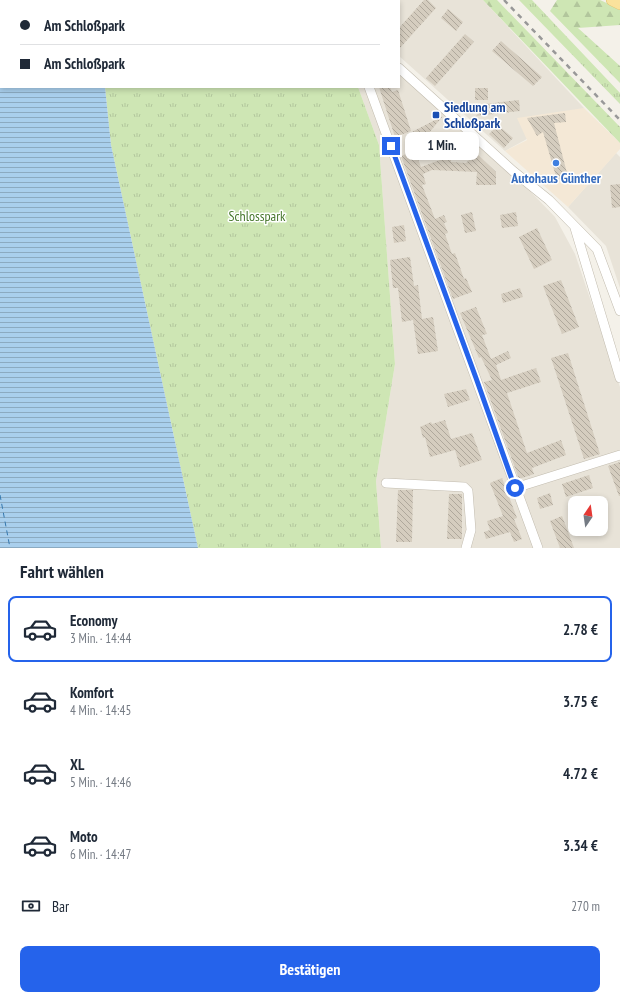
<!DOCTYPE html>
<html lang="de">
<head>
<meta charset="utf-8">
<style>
	:root { --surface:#fff; --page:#f6f6f7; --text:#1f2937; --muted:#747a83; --line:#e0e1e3; --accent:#2563eb }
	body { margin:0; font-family:"PT Sans Narrow",sans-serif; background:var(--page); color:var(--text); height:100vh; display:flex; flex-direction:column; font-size:15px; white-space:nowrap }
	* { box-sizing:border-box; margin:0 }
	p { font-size:13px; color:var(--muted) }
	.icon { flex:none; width:22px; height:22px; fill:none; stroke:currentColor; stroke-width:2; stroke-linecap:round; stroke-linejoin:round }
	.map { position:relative; height:548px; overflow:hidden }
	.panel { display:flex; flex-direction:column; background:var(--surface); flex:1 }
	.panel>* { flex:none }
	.banner { position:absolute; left:0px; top:0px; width:400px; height:88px; box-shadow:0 2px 6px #0003; display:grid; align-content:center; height:88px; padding:0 20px; background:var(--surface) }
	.needle { width:26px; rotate:13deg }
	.tools { position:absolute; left:568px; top:496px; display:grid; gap:8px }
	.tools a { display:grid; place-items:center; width:40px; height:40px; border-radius:8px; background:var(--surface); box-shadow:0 2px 6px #0003; font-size:20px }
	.end { position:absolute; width:18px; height:18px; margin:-9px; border:5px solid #2563eb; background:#fff; box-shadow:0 0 0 2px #fff }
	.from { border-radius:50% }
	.bubble { position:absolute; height:28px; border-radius:8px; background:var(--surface); box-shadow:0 2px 6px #0003; font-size:13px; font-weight:700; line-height:28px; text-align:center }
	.banner b { display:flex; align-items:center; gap:14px; height:38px; font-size:15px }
	.banner b+b { border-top:1px solid var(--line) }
	.banner i { width:10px; height:10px; background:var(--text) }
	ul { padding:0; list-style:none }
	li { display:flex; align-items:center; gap:12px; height:66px; margin:0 8px 6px; padding:0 12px; border:2px solid transparent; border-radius:8px }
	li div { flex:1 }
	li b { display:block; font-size:15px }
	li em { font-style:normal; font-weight:700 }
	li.current { border-color:var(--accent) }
	li>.icon { width:36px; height:36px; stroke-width:1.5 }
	h2 { padding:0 20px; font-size:18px; line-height:48px }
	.pay { display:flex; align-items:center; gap:10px; height:44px; padding:0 20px; font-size:15px }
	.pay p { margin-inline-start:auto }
	.button { display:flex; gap:8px; margin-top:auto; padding:8px 20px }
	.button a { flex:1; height:46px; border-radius:8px; background:var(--accent); color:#fff; font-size:16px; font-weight:700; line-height:46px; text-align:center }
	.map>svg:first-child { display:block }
	.residential { fill:#e8e3d8; fill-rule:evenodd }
	.commercial { fill:#f4e8d6 }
	.grass { fill:url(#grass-tufts) }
	.forest { fill:url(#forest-firs) }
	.water { fill:url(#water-rules) }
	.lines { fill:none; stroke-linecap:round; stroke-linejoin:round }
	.ferry { stroke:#3578af; stroke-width:1; stroke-dasharray:5 4; stroke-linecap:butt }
	.building { fill:url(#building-back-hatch) }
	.minor-casing { stroke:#c2bcaf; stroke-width:10 }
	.major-casing { stroke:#dfbf6c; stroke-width:12 }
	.minor { stroke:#fff; stroke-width:9 }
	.major { stroke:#fae29c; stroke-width:11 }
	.rail { stroke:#989898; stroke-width:2.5; stroke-dasharray:5 5; stroke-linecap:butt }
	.route { stroke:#2563eb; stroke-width:5 }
	.transit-dot { fill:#1a4fb4; stroke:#fff; stroke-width:1.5 }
	.shop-dot { fill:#3f7fe0; stroke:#fff; stroke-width:1.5 }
	.labels { text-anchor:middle; stroke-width:3; stroke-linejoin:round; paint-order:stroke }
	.transit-label { font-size:14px; font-weight:bold; fill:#164399; stroke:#fff; text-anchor:start }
	.shop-label { font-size:14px; font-weight:bold; fill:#366cbe; stroke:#fff }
	.park-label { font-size:14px; fill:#47772d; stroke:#fff }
</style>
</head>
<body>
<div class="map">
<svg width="620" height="548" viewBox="0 0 620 548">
	<defs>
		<pattern id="grass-tufts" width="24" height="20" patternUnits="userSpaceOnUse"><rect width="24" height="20" fill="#cee6b4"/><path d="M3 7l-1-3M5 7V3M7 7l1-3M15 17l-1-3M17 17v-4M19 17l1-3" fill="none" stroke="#b2c69c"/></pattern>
		<pattern id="forest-firs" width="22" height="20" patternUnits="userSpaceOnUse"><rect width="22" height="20" fill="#cee6b4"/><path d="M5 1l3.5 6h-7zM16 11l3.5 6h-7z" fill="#b2c69c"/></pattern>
		<pattern id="water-rules" width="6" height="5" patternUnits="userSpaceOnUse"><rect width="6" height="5" fill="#a9cfed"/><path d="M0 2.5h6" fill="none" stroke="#8baac1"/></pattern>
		<pattern id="building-back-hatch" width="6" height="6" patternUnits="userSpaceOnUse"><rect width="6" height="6" fill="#d5cdbf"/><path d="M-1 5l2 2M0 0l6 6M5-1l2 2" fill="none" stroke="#afa89c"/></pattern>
	</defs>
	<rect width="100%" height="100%" fill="#f4f1e9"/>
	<!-- residential -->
	<path class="residential" d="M341 0H483L584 108 505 151 399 56V1Z
		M399 74 529 190 555 217 575 254 620 387V548H381L376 481 395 364 379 145 358 87H399ZM575 503H601V529H575Z
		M616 153 620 157V288L606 246 568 207Z"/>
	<!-- commercial -->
	<path class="commercial" d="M584 108 620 143V149L568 207 505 151 527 140 517 118Z"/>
	<!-- grass -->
	<path class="grass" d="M92 0H325L326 1H93Z
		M519 0H532L620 93V104Z
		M105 87H358L379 145 395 364 376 481 381 548H198L111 145Z"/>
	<!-- forest -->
	<path class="forest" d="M483 0H497L620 127V143Z
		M557 0H600L620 9V25L578 28 620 66V83L550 11Z"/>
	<!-- water -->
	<path class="water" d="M0 0H92L1 1V87H105L111 145 198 548H0Z"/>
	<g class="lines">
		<!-- ferry -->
		<path class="ferry" d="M0 495 10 548"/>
	</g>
	<!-- building -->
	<path class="building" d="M424 0H428L436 8 399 49V28Z
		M448 9 463 22 456 31 441 18Z
		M465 34 474 42 435 86 426 78Z
		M501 41 542 77 533 86 492 51Z
		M379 87H390L392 92 398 90 411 131 395 137Z
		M475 88H488V100H475Z
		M519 100 520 111 476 116 486 104Z
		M565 113 566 122 554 123 568 177 557 180 543 132 537 136 527 118Z
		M443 116 428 134 445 146 443 152 415 151 421 167 451 156V162L466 163 476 153 496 172V185H476L477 172 432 170 423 174 426 184 422 185 435 219 444 215 447 222 444 223 448 233 445 234 452 254 455 253 464 279 466 278 472 292 453 299 401 156 413 151 408 134Z
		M498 125 513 138 504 148 489 134Z
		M620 184V207L612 208 610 185Z
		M472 212 476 231 465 233 461 215Z
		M516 212 518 226 502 228 500 215Z
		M404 225 406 241 394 243 392 227Z
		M537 228 552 260 534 269 519 237Z
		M410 257 414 286 418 285 422 319 433 317 438 351 418 354 413 320 402 322 398 288H393L390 260Z
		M561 280 579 327 562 334 543 286Z
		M520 288 523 297 503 303 501 294Z
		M476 307 487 334 482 335 491 359 508 351 511 358 496 365 501 380 536 368 541 382 507 393 527 453 561 440 566 455 532 468 534 474 519 479 484 382 492 380 481 357 479 358 460 313Z
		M568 353 600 454 584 459 551 358Z
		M466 389 470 400 448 407 444 394Z
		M445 420 451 439 472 433 482 460 460 467 455 450 430 457 425 437 423 438 420 427 431 422 432 424Z
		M620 462V496H619L608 466Z
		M589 475 593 488 566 497 562 484Z
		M502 478 517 518 514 519 522 539 514 542 510 532 486 539 484 532 490 530 487 521 503 516 490 483Z
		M398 490H413L412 542H396Z
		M550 493 553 505 540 509 537 498Z
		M449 494H462V539H447Z
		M562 516 574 548H560L550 521Z"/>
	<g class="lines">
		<!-- minor casing -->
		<g class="minor-casing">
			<path id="minor" d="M334 0 335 1
				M399 68 513 171 549 200 597 249 620 311
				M369 87 538 548
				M575 228 620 378
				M386 483 464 487 468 491 471 530 466 548
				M515 488 620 455"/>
		</g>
		<!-- major casing -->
		<g class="major-casing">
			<path id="major" d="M612 0 620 4"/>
		</g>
		<!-- minor -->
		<use href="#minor" class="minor"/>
		<!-- major -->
		<use href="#major" class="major"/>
		<!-- rail -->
		<path class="rail" d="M504 0 620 120"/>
	</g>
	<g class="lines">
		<!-- route -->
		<path class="route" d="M391 146 476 378 515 488"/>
	</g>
	<!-- markers -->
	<rect class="transit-dot" x="432" y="111" width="8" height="8" rx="2"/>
	<circle class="shop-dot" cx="556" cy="163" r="4"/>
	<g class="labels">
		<!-- transit labels -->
		<g class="transit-label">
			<text x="444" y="112">Siedlung am<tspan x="444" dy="16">Schloßpark</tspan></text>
		</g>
		<!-- shop labels -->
		<g class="shop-label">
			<text x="556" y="183">Autohaus Günther</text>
		</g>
		<!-- park labels -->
		<g class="park-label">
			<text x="257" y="221">Schlosspark</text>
		</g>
	</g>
</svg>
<div class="tools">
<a><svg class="needle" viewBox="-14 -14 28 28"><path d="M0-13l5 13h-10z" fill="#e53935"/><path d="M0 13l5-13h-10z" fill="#747a83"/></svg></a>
</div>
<i class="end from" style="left:515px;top:488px"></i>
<i class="end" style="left:391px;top:146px"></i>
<div class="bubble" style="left:405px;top:132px;width:74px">1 Min.</div>
<div class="banner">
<b><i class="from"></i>Am Schloßpark</b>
<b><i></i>Am Schloßpark</b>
</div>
</div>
<section class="panel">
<h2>Fahrt wählen</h2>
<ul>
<li class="current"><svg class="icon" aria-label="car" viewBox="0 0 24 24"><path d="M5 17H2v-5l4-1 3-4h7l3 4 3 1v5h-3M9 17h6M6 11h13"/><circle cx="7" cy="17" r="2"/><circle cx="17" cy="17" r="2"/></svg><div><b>Economy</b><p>3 Min. · 14:44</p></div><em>2.78 €</em></li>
<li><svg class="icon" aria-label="car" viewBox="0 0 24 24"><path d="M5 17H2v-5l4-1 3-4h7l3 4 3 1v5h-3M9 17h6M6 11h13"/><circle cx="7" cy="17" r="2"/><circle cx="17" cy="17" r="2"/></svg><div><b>Komfort</b><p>4 Min. · 14:45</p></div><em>3.75 €</em></li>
<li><svg class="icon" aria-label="car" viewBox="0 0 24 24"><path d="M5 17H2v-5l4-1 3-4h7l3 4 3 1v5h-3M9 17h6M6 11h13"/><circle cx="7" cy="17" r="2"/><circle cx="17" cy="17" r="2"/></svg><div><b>XL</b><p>5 Min. · 14:46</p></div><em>4.72 €</em></li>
<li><svg class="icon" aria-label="car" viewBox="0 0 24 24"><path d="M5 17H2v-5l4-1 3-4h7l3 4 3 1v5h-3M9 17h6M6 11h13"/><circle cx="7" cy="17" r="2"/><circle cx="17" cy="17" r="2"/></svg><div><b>Moto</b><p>6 Min. · 14:47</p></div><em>3.34 €</em></li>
</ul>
<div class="pay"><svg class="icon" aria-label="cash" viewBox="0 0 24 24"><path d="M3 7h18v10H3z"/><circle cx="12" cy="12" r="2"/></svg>Bar<p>270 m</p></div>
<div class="button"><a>Bestätigen</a></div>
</section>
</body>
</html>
